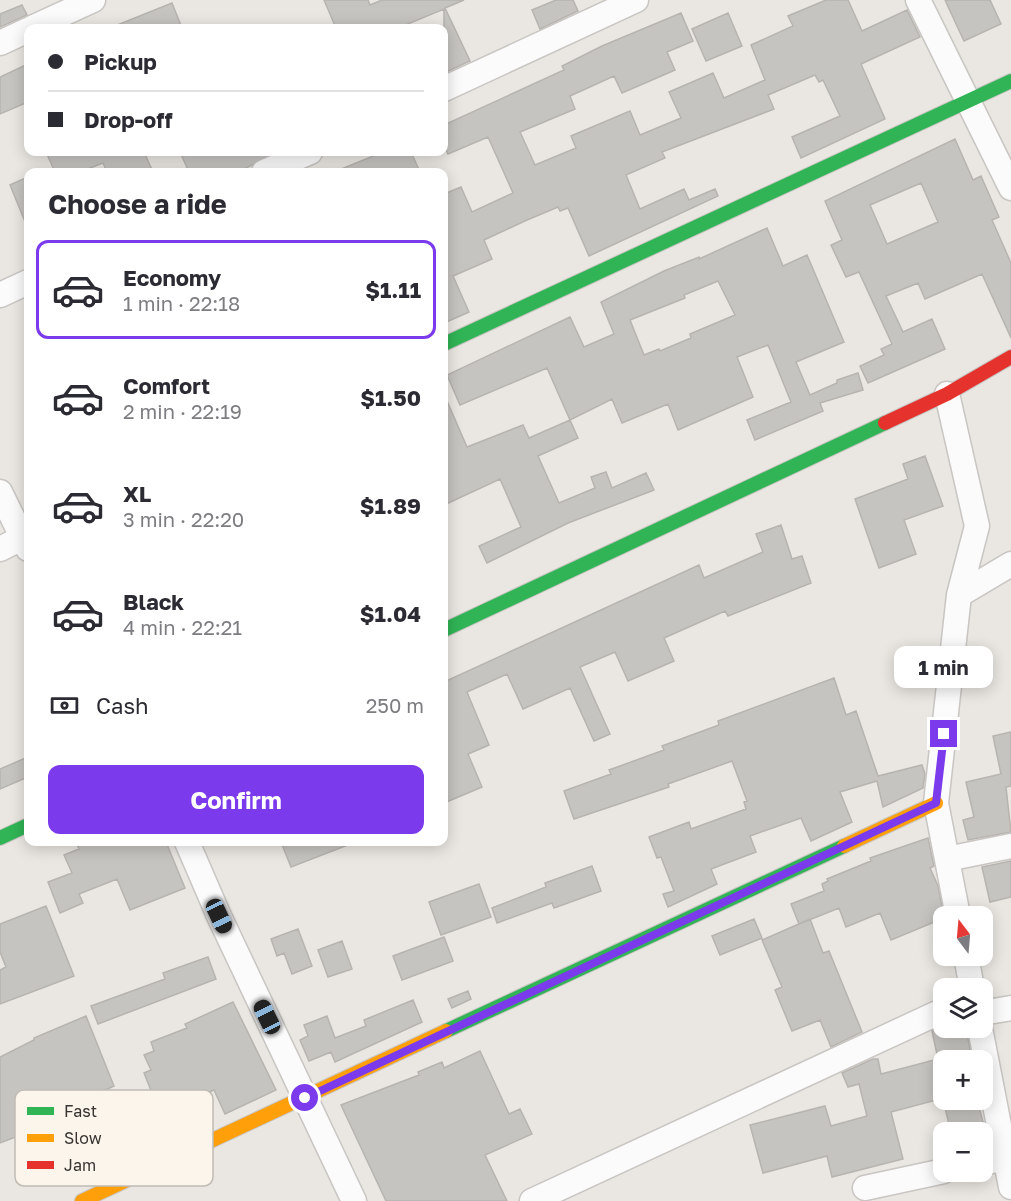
<!DOCTYPE html>
<html lang="en">
<head>
<meta charset="utf-8">
<style>
	:root { --surface:#fff; --page:#f7f7f7; --text:#2b2b33; --muted:#7c7c81; --line:#e1e1e2; --accent:#7c3aed }
	body { margin:0; font-family:"Golos Text",sans-serif; background:var(--page); color:var(--text); height:100vh; display:flex; flex-direction:column; font-size:22px; white-space:nowrap }
	* { box-sizing:border-box; margin:0 }
	p { font-size:20px; color:var(--muted) }
	.icon { flex:none; width:33px; height:33px; fill:none; stroke:currentColor; stroke-width:2; stroke-linecap:round; stroke-linejoin:round }
	.map { position:relative; flex:1; overflow:hidden }
	.side { position:absolute; left:24px; top:168px; width:424px; height:678px; display:flex; flex-direction:column; background:var(--surface); border-radius:12px; box-shadow:0 3px 15px #0003 }
	.side>* { flex:none }
	.hud { position:absolute; left:24px; top:24px; width:424px; height:132px; border-radius:12px; box-shadow:0 3px 15px #0003; display:grid; align-content:center; height:132px; padding:0 24px; background:var(--surface) }
	.needle { width:39px; rotate:344deg }
	.buttons { position:absolute; left:933px; top:906px; display:grid; gap:12px }
	.buttons a { display:grid; place-items:center; width:60px; height:60px; border-radius:12px; background:var(--surface); box-shadow:0 3px 15px #0003; font-size:30px }
	.end { position:absolute; width:27px; height:27px; margin:-14px; border:8px solid #7c3aed; background:#fff; box-shadow:0 0 0 3px #fff }
	.from { border-radius:50% }
	.bubble { position:absolute; height:42px; border-radius:12px; background:var(--surface); box-shadow:0 3px 15px #0003; font-size:20px; font-weight:700; line-height:42px; text-align:center }
	.car { position:absolute; width:18px; height:36px; margin:-18px -9px; border-radius:8px; box-shadow:0 0 4px 2px #0007; background:linear-gradient(#222 24%,#8ab4d8 0 40%,#222 0 76%,#8ab4d8 0 86%,#222 0) }
	.hud b { display:flex; align-items:center; gap:21px; height:57px; font-size:22px }
	.hud b+b { border-top:2px solid var(--line) }
	.hud i { width:15px; height:15px; background:var(--text) }
	ul { padding:0; list-style:none }
	li { display:flex; align-items:center; gap:18px; height:99px; margin:0 12px 9px; padding:0 12px; border:3px solid transparent; border-radius:12px }
	li div { flex:1 }
	li b { display:block; font-size:22px }
	li em { font-style:normal; font-weight:700 }
	li.current { border-color:var(--accent) }
	li>.icon { width:54px; height:54px; stroke-width:1.5 }
	h2 { padding:0 24px; font-size:27px; line-height:72px }
	.pay { display:flex; align-items:center; gap:15px; height:66px; padding:0 24px; font-size:22px }
	.pay p { margin-inline-start:auto }
	.cta { display:flex; gap:12px; margin-top:auto; padding:12px 24px }
	.cta a { flex:1; height:69px; border-radius:12px; background:var(--accent); color:#fff; font-size:24px; font-weight:700; line-height:69px; text-align:center }
	.map>svg:first-child { display:block }
	.building { fill:#c6c4c0; stroke:#b7b4b0; stroke-width:1.5; fill-rule:evenodd }
	.lines { fill:none; stroke-linecap:round; stroke-linejoin:round }
	.street-casing { stroke:#c8c5c2; stroke-width:27 }
	.fast-casing { stroke:#c8c5c2; stroke-width:16 }
	.slow-casing { stroke:#c8c5c2; stroke-width:16 }
	.jam-casing { stroke:#c8c5c2; stroke-width:16 }
	.street { stroke:#fcfbfb; stroke-width:24 }
	.fast { stroke:#30b455; stroke-width:14 }
	.slow { stroke:#ff9f0a; stroke-width:14 }
	.jam { stroke:#e5322d; stroke-width:14 }
	.route { stroke:#7c3aed; stroke-width:8 }
	.key { fill:#fbf5ec; stroke:#c0bbb4; stroke-width:1.5 }
	.key-label { font-size:16px; fill:#373431 }
</style>
</head>
<body>
<div class="map">
<svg width="1011" height="1201" viewBox="0 0 1011 1201">
	<rect width="100%" height="100%" fill="#eae7e2"/>
	<!-- building -->
	<path class="building" d="M324 0H368L370 5 382 0H464L445 8 470 61 444 73V9L398 28H336Z
		M556 0H573L578 11 540 29 532 10Z
		M826 0H848L862 31 907 10 920 37 861 64 885 119 801 158 792 137 840 116 823 80 819 82 815 75 768 95 774 109 662 152 665 158 626 175 640 209 684 189 689 200 715 189 718 196 589 256 568 208 560 211 558 207 527 220 484 240 492 259 453 276 469 312 444 323V194L461 187 472 212 513 193 488 137 448 154 444 145V125L564 70 562 66 602 46 681 13 693 41 667 52 675 70 622 93 614 76 570 96 575 109 520 132 535 165 576 148 571 136 630 111 640 135 681 118 669 92 713 73 724 98 765 80 751 45 793 26 788 16Z
		M945 0H990L1001 24 964 41Z
		M172 3 182 28H110Z
		M22 5 27 15 0 27V14Z
		M728 13 742 46 706 61 692 29Z
		M28 64V102L0 114V77Z
		M955 139 973 180 981 176 999 217 992 220 1011 263V338L982 274 925 299 918 283 886 296 903 332 932 319 945 349 868 383 860 366 884 355 881 349 892 344 859 272 846 277 831 245 842 240 825 201ZM921 183 938 222 887 244 870 205Z
		M46 152H144L153 172H107L103 163 80 172H55Z
		M180 152H275L239 172H189Z
		M383 152H411L420 172H334Z
		M28 177V229L10 185Z
		M767 228 783 266 807 255 844 342 796 362 810 395 837 383V380L858 373 863 390 820 403 823 411 755 440 747 420 791 402 768 345 737 357 753 397 678 430 668 404 622 423 612 399 570 420 547 368 460 405 447 375 570 317 584 347 614 334 601 302 664 271 699 257V259ZM718 281 735 315 690 334 691 338 660 351 659 349 644 355 630 320 685 298 684 295Z
		M444 394 467 447 523 425 529 438 570 420 578 438 538 456 559 503 595 488 591 477 606 472 612 488 646 473 654 490 568 523 487 563 479 546 521 527 500 479 444 505Z
		M925 456 943 506 904 520 916 554 879 568 855 499 908 479 903 464Z
		M781 525 792 559 802 556 811 583 728 616 725 611 664 638 674 661 628 681 615 652 580 667 610 734 594 741 570 688 523 709 507 674 467 692 489 745 468 754 482 787 444 803V682L699 565 704 578 763 552 756 534Z
		M834 678 846 715 856 711 878 776 922 765 925 774 923 788 883 807 877 781 840 792 852 822 811 841 801 818 750 836 756 852 711 869 717 884 668 907 663 894 674 891 661 857 657 858 649 837 689 822 691 829 746 809 744 802 747 801 732 761 668 784 669 787 574 819 564 791 611 774 609 770 664 750 662 746 719 725 718 721Z
		M1011 732V786L1006 787 1011 832 968 840 963 820 974 817 966 782 1001 774 993 736Z
		M28 757V777L0 789V769Z
		M928 838 934 866 930 868 938 886 944 918 891 940 880 913 846 927 839 908 799 924 791 904 824 891 822 884 828 881 827 879 871 861 870 858Z
		M76 842H166L185 888 130 910 117 879 79 894 83 903 60 913 48 882 72 873 64 855 79 849Z
		M281 842H353V843L291 867Z
		M1011 861V897L990 902 982 867Z
		M592 866 601 891 554 908 552 903 497 923 492 908 546 887 545 883Z
		M479 884 491 917 441 935 429 902Z
		M46 906 74 976 0 1004V970L6 967 0 952V924Z
		M754 919 762 938 720 955 712 936Z
		M810 919 823 953 829 951 862 1032 831 1047 820 1020 792 1031 775 990 782 987 762 940Z
		M298 929 312 966 292 974 284 953 277 956 271 939Z
		M444 937 453 961 402 980 393 956Z
		M342 941 352 969 328 977 318 950Z
		M208 957 216 979 98 1024 91 1006 165 979 163 973Z
		M468 991 471 999 452 1008 448 999Z
		M413 1000 422 1022 335 1062 331 1052 309 1061 300 1040 308 1036 304 1025 327 1016 335 1038 366 1026 364 1020Z
		M233 1002 276 1090 225 1114 214 1090 184 1102 186 1108 162 1118 144 1073 151 1070 144 1055 154 1051 151 1042 187 1028 185 1024Z
		M86 1016 114 1086 60 1110 61 1112 16 1131 18 1136 0 1143V1057L34 1040V1038Z
		M940 1028H966L972 1060H944V1098L891 1112 903 1159 832 1177 827 1156 763 1173 750 1125 825 1106 831 1126 867 1116 859 1084 848 1087 842 1073 873 1059H878L881 1074 938 1059 932 1031Z
		M480 1051 509 1114 520 1109 532 1134 485 1155 507 1201H386L341 1105 419 1075 418 1072 442 1062 444 1068Z
		M943 1100H977L985 1129 951 1132Z"/>
	<g class="lines">
		<!-- street casing -->
		<g class="street-casing">
			<path id="street" d="M918 0 1011 188
				M32 28 93 0
				M0 43 28 30
				M444 89 636 0
				M264 172 310 152
				M0 295 28 282
				M947 394 977 526 959 595 936 803 958 916
				M0 492 28 549
				M0 549 28 535
				M959 595 1011 564
				M187 842 219 916 354 1201
				M947 859 1011 846
				M966 956 972 988
				M982 1013 1011 1008
				M980 1028 1011 1187
				M982 1163 1011 1157
				M865 1188 944 1171
				M532 1201 944 1010"/>
		</g>
		<!-- fast casing -->
		<g class="fast-casing">
			<path id="fast" d="M444 344 1011 81
				M444 630 885 423
				M0 838 28 825
				M446 1031 844 846"/>
		</g>
		<!-- slow casing -->
		<g class="slow-casing">
			<path id="slow" d="M844 846 936 803
				M82 1201 446 1031"/>
		</g>
		<!-- jam casing -->
		<g class="jam-casing">
			<path id="jam" d="M885 423 947 394 1011 357"/>
		</g>
		<!-- street -->
		<use href="#street" class="street"/>
		<!-- fast -->
		<use href="#fast" class="fast"/>
		<!-- slow -->
		<use href="#slow" class="slow"/>
		<!-- jam -->
		<use href="#jam" class="jam"/>
	</g>
	<g class="lines">
		<!-- route -->
		<path class="route" d="M305 1098 936 803 944 734"/>
	</g>
	<!-- legend -->
	<rect x="15" y="1090" width="198" height="96" rx="9" class="key"/>
	<rect x="27" y="1107" width="27" height="8" fill="#30b455"/>
	<rect x="27" y="1134" width="27" height="8" fill="#ff9f0a"/>
	<rect x="27" y="1161" width="27" height="8" fill="#e5322d"/>
	<g class="key-label">
		<text x="64" y="1117">Fast</text>
		<text x="64" y="1144">Slow</text>
		<text x="64" y="1171">Jam</text>
	</g>
</svg>
<div class="buttons">
<a><svg class="needle" viewBox="-14 -14 28 28"><path d="M0-13l5 13h-10z" fill="#e53935"/><path d="M0 13l5-13h-10z" fill="#7c7c81"/></svg></a>
<a><svg class="icon" aria-label="layers" viewBox="0 0 24 24"><path d="M12 4l9 5-9 5-9-5zM3 14l9 5 9-5"/></svg></a>
<a>+</a>
<a>−</a>
</div>
<i class="end from" style="left:305px;top:1098px"></i>
<i class="end" style="left:944px;top:734px"></i>
<div class="bubble" style="left:894px;top:646px;width:99px">1 min</div>
<i class="car" style="left:219px;top:916px;rotate:155deg"></i>
<i class="car" style="left:267px;top:1017px;rotate:334deg"></i>
<div class="hud">
<b><i class="from"></i>Pickup</b>
<b><i></i>Drop-off</b>
</div>
<section class="side">
<h2>Choose a ride</h2>
<ul>
<li class="current"><svg class="icon" aria-label="car" viewBox="0 0 24 24"><path d="M5 17H2v-5l4-1 3-4h7l3 4 3 1v5h-3M9 17h6M6 11h13"/><circle cx="7" cy="17" r="2"/><circle cx="17" cy="17" r="2"/></svg><div><b>Economy</b><p>1 min · 22:18</p></div><em>$1.11</em></li>
<li><svg class="icon" aria-label="car" viewBox="0 0 24 24"><path d="M5 17H2v-5l4-1 3-4h7l3 4 3 1v5h-3M9 17h6M6 11h13"/><circle cx="7" cy="17" r="2"/><circle cx="17" cy="17" r="2"/></svg><div><b>Comfort</b><p>2 min · 22:19</p></div><em>$1.50</em></li>
<li><svg class="icon" aria-label="car" viewBox="0 0 24 24"><path d="M5 17H2v-5l4-1 3-4h7l3 4 3 1v5h-3M9 17h6M6 11h13"/><circle cx="7" cy="17" r="2"/><circle cx="17" cy="17" r="2"/></svg><div><b>XL</b><p>3 min · 22:20</p></div><em>$1.89</em></li>
<li><svg class="icon" aria-label="car" viewBox="0 0 24 24"><path d="M5 17H2v-5l4-1 3-4h7l3 4 3 1v5h-3M9 17h6M6 11h13"/><circle cx="7" cy="17" r="2"/><circle cx="17" cy="17" r="2"/></svg><div><b>Black</b><p>4 min · 22:21</p></div><em>$1.04</em></li>
</ul>
<div class="pay"><svg class="icon" aria-label="cash" viewBox="0 0 24 24"><path d="M3 7h18v10H3z"/><circle cx="12" cy="12" r="2"/></svg>Cash<p>250 m</p></div>
<div class="cta"><a>Confirm</a></div>
</section>
</div>
</body>
</html>
